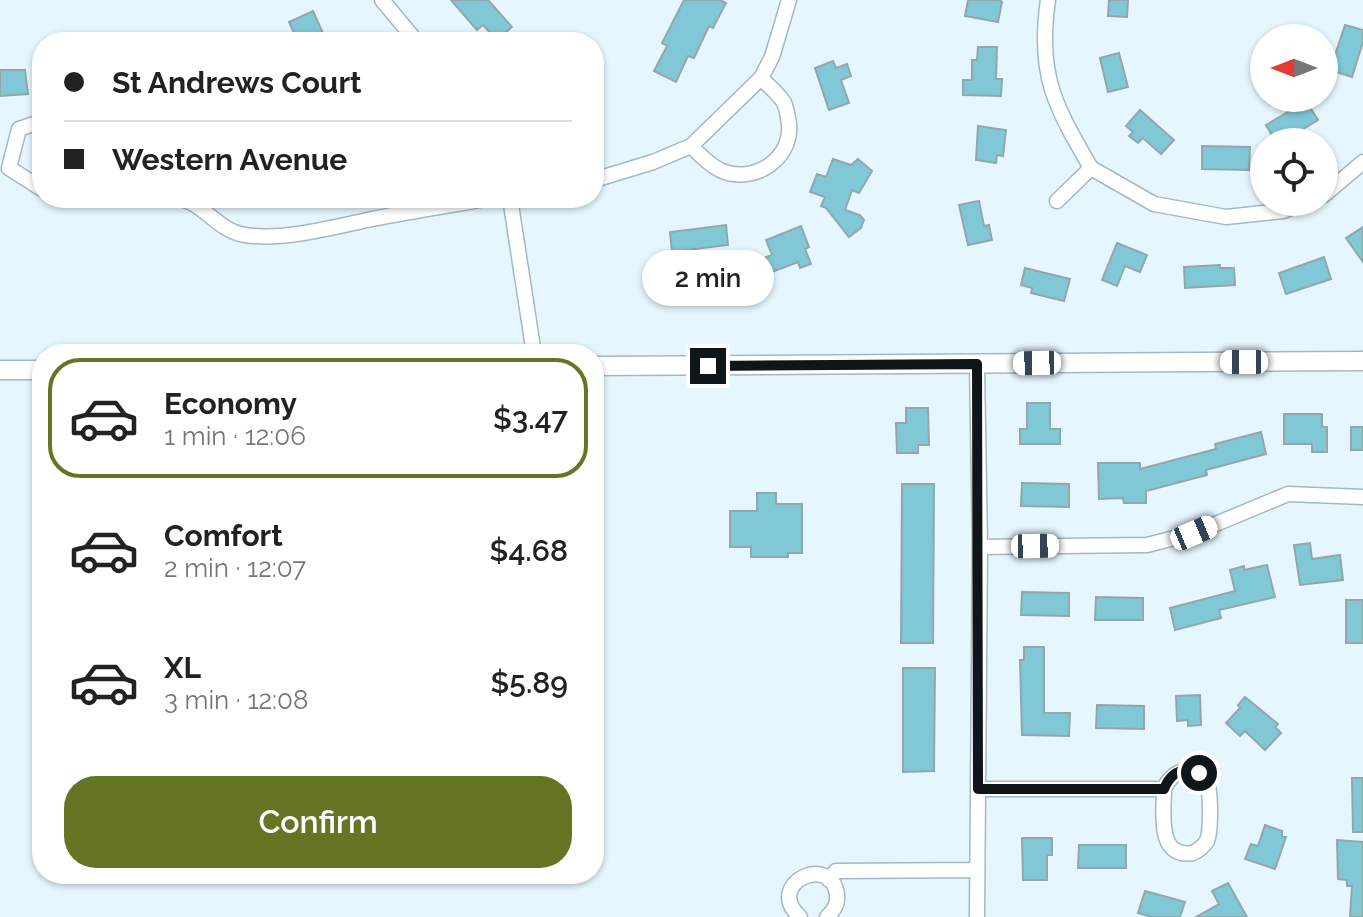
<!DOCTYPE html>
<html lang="en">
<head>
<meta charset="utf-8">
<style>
	:root { --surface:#fff; --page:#f2f2f2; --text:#222; --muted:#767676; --line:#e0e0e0; --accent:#647624 }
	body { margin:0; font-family:Raleway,sans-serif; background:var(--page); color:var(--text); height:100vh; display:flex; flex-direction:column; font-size:30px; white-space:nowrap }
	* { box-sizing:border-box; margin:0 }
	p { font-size:26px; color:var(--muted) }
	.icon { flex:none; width:44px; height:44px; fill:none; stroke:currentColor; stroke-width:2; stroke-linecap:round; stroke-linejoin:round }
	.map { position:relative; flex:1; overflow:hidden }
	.drawer { position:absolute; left:32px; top:344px; width:572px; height:540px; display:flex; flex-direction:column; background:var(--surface); border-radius:32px; box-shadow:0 2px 6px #0004 }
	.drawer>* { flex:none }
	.guide { position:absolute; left:32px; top:32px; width:572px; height:176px; border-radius:32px; box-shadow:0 2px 6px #0004; display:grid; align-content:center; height:176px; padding:0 32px; background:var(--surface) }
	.needle { width:52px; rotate:270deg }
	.fabs { position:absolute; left:1250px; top:24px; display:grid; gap:16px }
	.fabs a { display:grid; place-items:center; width:88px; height:88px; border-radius:50%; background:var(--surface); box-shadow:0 2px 6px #0004; font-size:40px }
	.end { position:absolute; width:36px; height:36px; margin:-18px; border:10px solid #0f161a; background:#fff; box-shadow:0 0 0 4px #fff }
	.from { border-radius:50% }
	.bubble { position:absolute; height:56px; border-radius:28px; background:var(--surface); box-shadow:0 2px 6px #0004; font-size:26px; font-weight:600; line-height:56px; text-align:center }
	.car { position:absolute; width:24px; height:48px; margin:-24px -12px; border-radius:10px; box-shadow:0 0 6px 2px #0007; background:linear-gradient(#fff 24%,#345 0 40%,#fff 0 76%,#345 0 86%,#fff 0) }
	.guide b { display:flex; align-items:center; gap:28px; height:76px; font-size:30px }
	.guide b+b { border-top:2px solid var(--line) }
	.guide i { width:20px; height:20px; background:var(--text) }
	ul { padding:14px 0 0; list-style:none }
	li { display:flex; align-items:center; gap:24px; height:120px; margin:0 16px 12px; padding:0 16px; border:4px solid transparent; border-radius:32px }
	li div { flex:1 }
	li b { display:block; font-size:30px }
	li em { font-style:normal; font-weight:600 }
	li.on { border-color:var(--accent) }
	li>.icon { width:72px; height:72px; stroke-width:1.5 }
	.cta { display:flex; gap:16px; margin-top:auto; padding:16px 32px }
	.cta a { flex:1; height:92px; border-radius:32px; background:var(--accent); color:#fff; font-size:32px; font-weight:600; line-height:92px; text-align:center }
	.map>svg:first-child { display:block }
	.building { fill:#80c8d5; stroke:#91a7ac; stroke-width:2 }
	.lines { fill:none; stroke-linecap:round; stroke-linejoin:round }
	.street-casing { stroke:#a5b8c2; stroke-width:17 }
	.secondary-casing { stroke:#a5b8c2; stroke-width:21 }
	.street { stroke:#fff; stroke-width:14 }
	.secondary { stroke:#fff; stroke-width:18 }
	.route { stroke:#0f161a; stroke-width:10 }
</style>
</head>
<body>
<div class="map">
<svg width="1363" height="917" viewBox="0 0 1363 917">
	<rect width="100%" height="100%" fill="#e6f6ff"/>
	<!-- building -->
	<path class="building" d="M451 0H488L512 27 497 40 483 25 477 30Z
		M684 0H720L726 3 713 28 709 26 694 58 688 56 676 82 654 71 667 46 662 43Z
		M968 0H1000L1002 2 998 22 965 16Z
		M1109 0H1128L1127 17 1108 16Z
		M313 11 327 42H298L289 22Z
		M1345 25 1363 30V42L1352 77 1330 70Z
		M978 47H997L996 79H1002L1001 96 963 95V80H972V60H977Z
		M1119 53 1128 87 1108 92 1100 58Z
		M833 61 836 68 847 64 851 76 841 80 849 103 829 110 815 68Z
		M0 70H25L28 94 0 96Z
		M1306 101 1318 120 1282 142H1276L1266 125Z
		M1140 110 1174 140 1161 154 1143 138 1138 143 1129 136 1133 132 1126 126Z
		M978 126 1006 130 1003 156 997 155 996 163 976 160Z
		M1202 146 1250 147 1249 170 1202 169Z
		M833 159 851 165 858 159 872 171 859 193 852 190 845 210 860 215 864 220 861 228 849 237 826 208 821 206 825 197 810 192 817 174 826 177Z
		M979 201 984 226 989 225 992 240 968 245 959 205Z
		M726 225 728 245 672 252 670 232Z
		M801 226 809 247 805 249 811 264 800 268 798 262 767 274 761 259 772 255 766 240Z
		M1363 227V262L1346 238Z
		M1117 243 1147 255 1140 272 1125 266 1117 286 1102 280Z
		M1324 257 1331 279 1286 294 1279 273Z
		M1220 265V268H1234L1235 285 1185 288 1184 267Z
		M1025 268 1070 279 1064 301 1031 293 1032 288 1021 285Z
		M1027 403H1050V429H1060V444H1020V429H1027Z
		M906 408H928L929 445H918V453H897L896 423H906Z
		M1284 414H1322V427H1327V452H1312V444H1284Z
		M1351 427H1363V450H1351Z
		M1261 432 1266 454 1206 470 1207 475 1146 491V503H1124L1123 498 1099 499 1098 463H1140V469L1216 449 1215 444Z
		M1022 483 1069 484V507L1021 506Z
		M902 484H934L933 643H901Z
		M757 493H776V504H802V553H788V557H751V547H730V511H757Z
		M1310 543 1312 559 1340 555 1343 580 1300 585 1294 545Z
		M1267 565 1275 597 1219 610 1221 618 1175 630 1170 608 1235 591 1230 570 1244 566V570Z
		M1022 592 1069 593V616L1021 615Z
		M1096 597 1143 598V620H1095Z
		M1346 600H1363V643H1346Z
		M1024 647H1044V713H1070L1069 736 1022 735 1020 660H1024Z
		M903 668H935L934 771 903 772Z
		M1200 695 1201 725 1188 726V720L1177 721 1176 696Z
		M1245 697 1278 724 1275 727 1281 733 1265 750 1245 731 1240 736 1226 723 1240 708 1238 705Z
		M1097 705 1144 706V729L1096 728Z
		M1352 778H1363V832H1353Z
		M1265 825 1282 831V837H1286L1275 869 1245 859 1251 844 1258 846Z
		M1022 838H1052V855H1047V880H1023Z
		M1337 840 1363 842V917H1350L1352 886H1347V880L1338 879Z
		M1079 845H1126V868H1078Z
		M1228 883 1247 917H1196L1219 904 1212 891Z
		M1145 891 1185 902 1180 917H1152L1138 913Z"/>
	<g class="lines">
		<!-- street casing -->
		<g class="street-casing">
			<path id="street" d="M382 0 417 42
				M1048 0C1037 75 1055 106 1091 168L1057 201
				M42 121 19 129 9 168 42 189
				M691 146C700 155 708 164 720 170 754 186 797 157 788 118 787 113 786 105 783 101 777 93 768 85 761 78L772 57 789 0
				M1091 168 1154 204 1226 217 1283 211 1306 202
				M594 180 653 162 691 146 761 78
				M1324 195 1363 162
				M176 198C203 201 217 231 245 235 283 241 334 227 372 219 412 211 452 205 492 198
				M510 198 534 354
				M980 547 1147 545 1194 533 1288 494 1363 497
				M978 789H1164C1171 770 1197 761 1207 783 1211 793 1211 831 1207 841 1203 847 1199 850 1193 853 1156 859 1164 811 1164 789
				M829 880 836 871 976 870
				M800 917C763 884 832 852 837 895 838 905 833 911 827 917
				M977 917 980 547 977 364"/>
		</g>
		<!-- secondary casing -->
		<g class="secondary-casing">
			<path id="secondary" d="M594 366 1363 361
				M0 370H42"/>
		</g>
		<!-- street -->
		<use href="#street" class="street"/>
		<!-- secondary -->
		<use href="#secondary" class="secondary"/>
	</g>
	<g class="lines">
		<!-- route -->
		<path class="route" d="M708 366 977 364 978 789H1164C1171 772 1182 767 1199 773"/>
	</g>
</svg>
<div class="fabs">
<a><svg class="needle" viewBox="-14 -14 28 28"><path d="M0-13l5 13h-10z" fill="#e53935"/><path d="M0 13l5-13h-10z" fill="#767676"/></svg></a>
<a><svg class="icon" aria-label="locate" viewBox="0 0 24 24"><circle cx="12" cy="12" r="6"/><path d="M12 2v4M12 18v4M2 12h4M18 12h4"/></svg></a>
</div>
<i class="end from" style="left:1199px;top:773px"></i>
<i class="end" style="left:708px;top:366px"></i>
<div class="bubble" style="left:642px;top:250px;width:132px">2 min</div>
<i class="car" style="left:1244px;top:362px;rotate:270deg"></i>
<i class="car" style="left:1037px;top:363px;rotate:269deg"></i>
<i class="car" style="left:1194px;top:533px;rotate:67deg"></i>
<i class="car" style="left:1035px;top:546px;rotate:89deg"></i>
<div class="guide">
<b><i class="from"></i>St Andrews Court</b>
<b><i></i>Western Avenue</b>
</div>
<section class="drawer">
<ul>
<li class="on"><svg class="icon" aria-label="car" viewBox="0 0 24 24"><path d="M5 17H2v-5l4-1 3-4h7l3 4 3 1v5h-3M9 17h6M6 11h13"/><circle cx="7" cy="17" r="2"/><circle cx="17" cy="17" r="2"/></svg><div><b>Economy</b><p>1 min · 12:06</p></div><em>$3.47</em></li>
<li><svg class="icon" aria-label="car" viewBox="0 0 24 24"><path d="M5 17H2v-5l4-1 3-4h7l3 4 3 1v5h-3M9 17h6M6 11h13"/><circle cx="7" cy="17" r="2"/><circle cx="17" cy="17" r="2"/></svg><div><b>Comfort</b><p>2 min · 12:07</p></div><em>$4.68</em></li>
<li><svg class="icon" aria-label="car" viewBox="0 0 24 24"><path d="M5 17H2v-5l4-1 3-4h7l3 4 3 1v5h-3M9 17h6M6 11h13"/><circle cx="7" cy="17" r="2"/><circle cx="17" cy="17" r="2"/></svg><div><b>XL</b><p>3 min · 12:08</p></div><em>$5.89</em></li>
</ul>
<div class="cta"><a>Confirm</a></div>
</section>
</div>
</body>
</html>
